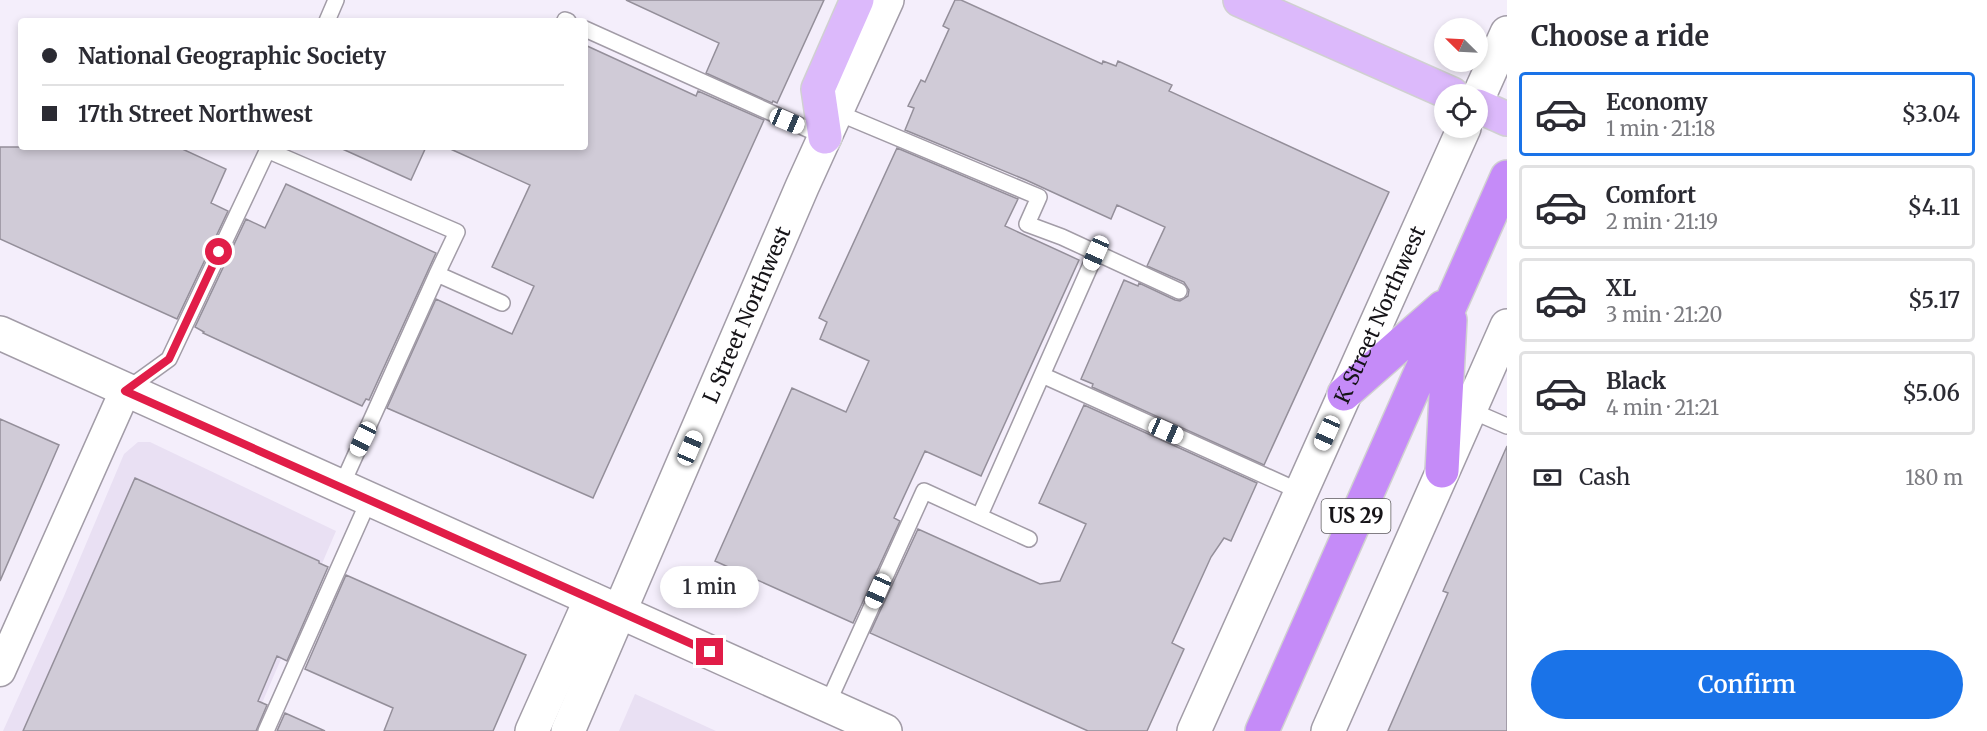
<!DOCTYPE html>
<html lang="en">
<head>
<meta charset="utf-8">
<style>
	:root { --surface:#fff; --page:#f2f2f3; --text:#2b2b33; --muted:#7c7c81; --line:#e1e1e2; --accent:#1a73e8 }
	body { margin:0; font-family:Merriweather,serif; background:var(--page); color:var(--text); height:100vh; display:flex; flex-direction:column; font-size:22px; white-space:nowrap }
	* { box-sizing:border-box; margin:0 }
	p { font-size:20px; color:var(--muted) }
	.icon { flex:none; width:33px; height:33px; fill:none; stroke:currentColor; stroke-width:2; stroke-linecap:round; stroke-linejoin:round }
	.map { position:relative; flex:1; overflow:hidden }
	.sheet { display:flex; flex-direction:column; background:var(--surface); width:480px }
	.sheet>* { flex:none }
	.guide { position:absolute; left:18px; top:18px; width:570px; height:132px; border-radius:6px; box-shadow:0 3px 9px #0003; display:grid; align-content:center; height:132px; padding:0 24px; background:var(--surface) }
	.needle { width:39px; rotate:294deg }
	.buttons { position:absolute; left:1434px; top:18px; display:grid; gap:12px }
	.buttons a { display:grid; place-items:center; width:54px; height:54px; border-radius:50%; background:var(--surface); box-shadow:0 3px 9px #0003; font-size:30px }
	.end { position:absolute; width:27px; height:27px; margin:-14px; border:8px solid #e11d48; background:#fff; box-shadow:0 0 0 3px #fff }
	.from { border-radius:50% }
	.bubble { position:absolute; height:42px; border-radius:21px; background:var(--surface); box-shadow:0 3px 9px #0003; font-size:20px; font-weight:600; line-height:42px; text-align:center }
	.car { position:absolute; width:18px; height:36px; margin:-18px -9px; border-radius:8px; box-shadow:0 0 4px 2px #0007; background:linear-gradient(#fff 24%,#345 0 40%,#fff 0 76%,#345 0 86%,#fff 0) }
	.guide b { display:flex; align-items:center; gap:21px; height:57px; font-size:22px }
	.guide b+b { border-top:2px solid var(--line) }
	.guide i { width:15px; height:15px; background:var(--text) }
	ul { padding:0; list-style:none }
	li { display:flex; align-items:center; gap:18px; height:84px; margin:0 12px 9px; padding:0 12px; border:3px solid var(--line); border-radius:6px }
	li div { flex:1 }
	li b { display:block; font-size:22px }
	li em { font-style:normal; font-weight:600 }
	li.current { border-color:var(--accent) }
	li>.icon { width:54px; height:54px; stroke-width:1.5 }
	h2 { padding:0 24px; font-size:27px; line-height:72px }
	.pay { display:flex; align-items:center; gap:15px; height:66px; padding:0 24px; font-size:22px }
	.pay p { margin-inline-start:auto }
	.button { display:flex; gap:12px; margin-top:auto; padding:12px 24px }
	.button a { flex:1; height:69px; border-radius:36px; background:var(--accent); color:#fff; font-size:24px; font-weight:600; line-height:69px; text-align:center }
	main { display:flex; flex:1; min-height:0 }
	.map>svg:first-child { display:block }
	.built { fill:#e9e0f3 }
	.building { fill:#d0cbd7; stroke:#948f9a; stroke-width:1.5 }
	.lines { fill:none; stroke-linecap:round; stroke-linejoin:round }
	.lane-casing { stroke:#a29ca7; stroke-width:18 }
	.street-casing { stroke:#a29ca7; stroke-width:33 }
	.secondary-casing { stroke:#a29ca7; stroke-width:36 }
	.primary-casing { stroke:#d0d0d1; stroke-width:36 }
	.highway-casing { stroke:#d0d0d1; stroke-width:36 }
	.lane { stroke:#fff; stroke-width:15 }
	.street { stroke:#fff; stroke-width:30 }
	.secondary { stroke:#fff; stroke-width:33 }
	.primary { stroke:#dcb9fb; stroke-width:33 }
	.highway { stroke:#c58bf8; stroke-width:33 }
	.route { stroke:#e11d48; stroke-width:8 }
	.labels { text-anchor:middle; stroke-width:4.5; stroke-linejoin:round; paint-order:stroke }
	.shield { fill:#fff; stroke:#5c5a5d; stroke-width:1.5 }
	.shield-label { font-size:20px; font-weight:bold; fill:#161418 }
	.street-label { font-size:21px; fill:#161418; stroke:#fff }
</style>
</head>
<body>
<main>
<div class="map">
<svg width="1507" height="731" viewBox="0 0 1507 731">
	<rect width="100%" height="100%" fill="#f4eefb"/>
	<!-- built -->
	<path class="built" d="M138 442H150L336 531 250 731H3L64 596 124 454Z
		M635 694 716 731H619Z"/>
	<!-- building -->
	<path class="building" d="M626 0H824L777 103 773 101 772 103 706 73 719 43Z
		M955 0H961L1102 64 1103 61 1116 66 1118 61 1172 85 1169 91 1389 192 1264 465 1092 387 1093 384 1081 379 1124 280 1138 286 1139 283 1175 300 1180 301 1188 296 1189 290 1184 282 1147 266 1165 227 1117 205 1111 219 1026 180 905 130 914 108 908 106 921 80 925 82 949 29 943 26Z
		M585 45 696 96 698 91 764 120 593 498 387 408 436 299 512 334 534 286 492 267 530 185 446 147H585Z
		M0 147H178L226 169 211 203 228 211 177 319 0 239Z
		M338 147H426L411 180Z
		M897 148 1018 199 1005 226 1079 260 981 476 925 451 894 518 900 521 853 623 715 561 792 388 846 412 869 361 820 339 827 322 819 318Z
		M286 184 436 253 369 400 366 399 362 406 203 333 204 332 195 327 246 219 265 228Z
		M1084 405 1257 483 1231 541 1224 538 1211 557 1172 643 1184 649 1147 731H1088L870 633 918 529 1040 584 1060 581 1086 524 1039 503Z
		M0 419 59 445 0 581Z
		M1507 446V731H1388L1448 593 1443 591Z
		M135 478 319 561V563L328 567 287 661 277 656 258 701 267 705 256 731H23Z
		M346 575 526 655 493 731H384L393 708 305 669Z
		M285 713 325 731H277Z"/>
	<g class="lines">
		<!-- lane casing -->
		<g class="lane-casing">
			<path id="lane" d="M565 20 568 21
				M327 21 336 0
				M585 29 825 137
				M836 112 1039 197 1027 224 1062 237 1179 291
				M267 150 457 232 437 274 502 303
				M1042 375 1301 492
				M126 390 169 359 269 147
				M1470 410 1507 426
				M341 487 437 274
				M980 515 1096 253
				M827 705 924 491 1029 539
				M266 731 369 500"/>
		</g>
		<!-- street casing -->
		<g class="street-casing">
			<path id="street" d="M0 671 125 391"/>
		</g>
		<!-- secondary casing -->
		<g class="secondary-casing">
			<g id="secondary">
				<path d="M1478 98 1507 33"/>
				<path d="M0 333 885 731"/>
				<path d="M532 731 591 599"/>
				<path id="s1" d="M568 731 802 187 887 0"/>
				<path id="s2" d="M1194 731 1464 128"/>
				<path d="M1328 731 1507 326"/>
			</g>
		</g>
		<!-- primary casing -->
		<g class="primary-casing">
			<path id="primary" d="M1240 0 1452 94
				M1478 106 1507 119
				M825 137 818 89 857 0"/>
		</g>
		<!-- highway casing -->
		<g class="highway-casing">
			<path id="highway" d="M1344 394 1443 307
				M1442 471 1450 320
				M1262 731 1507 177"/>
		</g>
		<!-- lane -->
		<use href="#lane" class="lane"/>
		<!-- street -->
		<use href="#street" class="street"/>
		<!-- secondary -->
		<use href="#secondary" class="secondary"/>
		<!-- primary -->
		<use href="#primary" class="primary"/>
		<!-- highway -->
		<use href="#highway" class="highway"/>
	</g>
	<g class="lines">
		<!-- route -->
		<path class="route" d="M219 252 169 359 125 391 710 652"/>
	</g>
	<g class="labels">
		<!-- shield labels -->
		<rect class="shield" x="1321.5" y="499" width="69" height="34" rx="4.5"/>
		<g class="shield-label">
			<text x="1356" y="523">US 29</text>
		</g>
		<!-- street labels -->
		<g class="street-label">
			<text dy="7" stroke="none"><textPath href="#s2" startOffset="456">K Street Northwest</textPath></text>
			<text dy="7" stroke="none"><textPath href="#s1" startOffset="453">L Street Northwest</textPath></text>
		</g>
	</g>
</svg>
<div class="buttons">
<a><svg class="needle" viewBox="-14 -14 28 28"><path d="M0-13l5 13h-10z" fill="#e53935"/><path d="M0 13l5-13h-10z" fill="#7c7c81"/></svg></a>
<a><svg class="icon" aria-label="locate" viewBox="0 0 24 24"><circle cx="12" cy="12" r="6"/><path d="M12 2v4M12 18v4M2 12h4M18 12h4"/></svg></a>
</div>
<i class="end from" style="left:219px;top:252px"></i>
<i class="end" style="left:710px;top:652px"></i>
<div class="bubble" style="left:660px;top:566px;width:99px">1 min</div>
<i class="car" style="left:787px;top:121px;rotate:113deg"></i>
<i class="car" style="left:1096px;top:253px;rotate:204deg"></i>
<i class="car" style="left:1166px;top:431px;rotate:114deg"></i>
<i class="car" style="left:1327px;top:433px;rotate:204deg"></i>
<i class="car" style="left:363px;top:439px;rotate:206deg"></i>
<i class="car" style="left:690px;top:448px;rotate:23deg"></i>
<i class="car" style="left:878px;top:591px;rotate:204deg"></i>
<div class="guide">
<b><i class="from"></i>National Geographic Society</b>
<b><i></i>17th Street Northwest</b>
</div>
</div>
<section class="sheet">
<h2>Choose a ride</h2>
<ul>
<li class="current"><svg class="icon" aria-label="car" viewBox="0 0 24 24"><path d="M5 17H2v-5l4-1 3-4h7l3 4 3 1v5h-3M9 17h6M6 11h13"/><circle cx="7" cy="17" r="2"/><circle cx="17" cy="17" r="2"/></svg><div><b>Economy</b><p>1 min · 21:18</p></div><em>$3.04</em></li>
<li><svg class="icon" aria-label="car" viewBox="0 0 24 24"><path d="M5 17H2v-5l4-1 3-4h7l3 4 3 1v5h-3M9 17h6M6 11h13"/><circle cx="7" cy="17" r="2"/><circle cx="17" cy="17" r="2"/></svg><div><b>Comfort</b><p>2 min · 21:19</p></div><em>$4.11</em></li>
<li><svg class="icon" aria-label="car" viewBox="0 0 24 24"><path d="M5 17H2v-5l4-1 3-4h7l3 4 3 1v5h-3M9 17h6M6 11h13"/><circle cx="7" cy="17" r="2"/><circle cx="17" cy="17" r="2"/></svg><div><b>XL</b><p>3 min · 21:20</p></div><em>$5.17</em></li>
<li><svg class="icon" aria-label="car" viewBox="0 0 24 24"><path d="M5 17H2v-5l4-1 3-4h7l3 4 3 1v5h-3M9 17h6M6 11h13"/><circle cx="7" cy="17" r="2"/><circle cx="17" cy="17" r="2"/></svg><div><b>Black</b><p>4 min · 21:21</p></div><em>$5.06</em></li>
</ul>
<div class="pay"><svg class="icon" aria-label="cash" viewBox="0 0 24 24"><path d="M3 7h18v10H3z"/><circle cx="12" cy="12" r="2"/></svg>Cash<p>180 m</p></div>
<div class="button"><a>Confirm</a></div>
</section>
</main>
</body>
</html>
